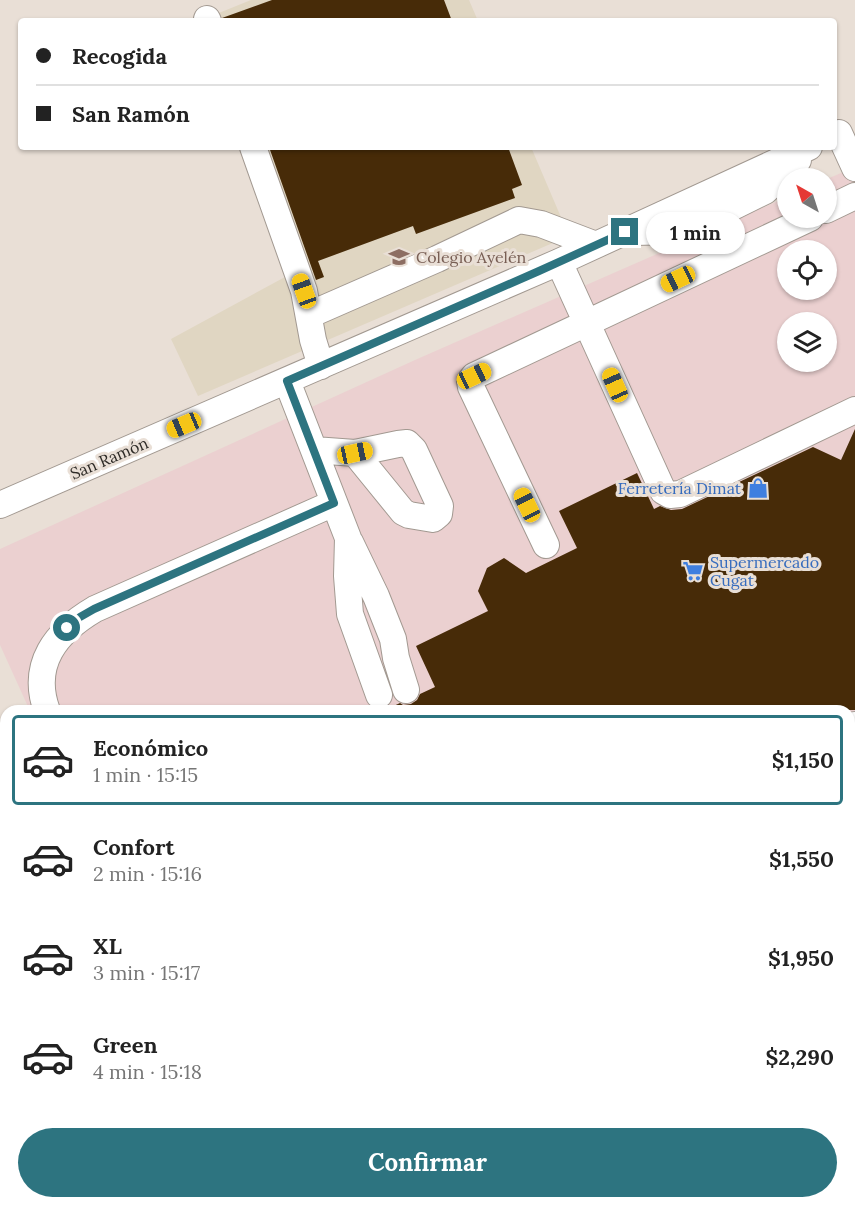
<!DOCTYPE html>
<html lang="es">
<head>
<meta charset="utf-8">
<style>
	:root { --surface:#fff; --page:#f2f2f2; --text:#222; --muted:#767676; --line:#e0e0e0; --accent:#2d7480 }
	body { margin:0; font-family:Lora,serif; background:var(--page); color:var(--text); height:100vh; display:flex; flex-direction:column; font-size:22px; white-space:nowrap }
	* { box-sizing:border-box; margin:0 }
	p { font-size:20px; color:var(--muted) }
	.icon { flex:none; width:33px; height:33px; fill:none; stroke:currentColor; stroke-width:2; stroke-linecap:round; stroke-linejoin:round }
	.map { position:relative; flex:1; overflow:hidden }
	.side { position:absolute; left:0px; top:705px; width:855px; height:504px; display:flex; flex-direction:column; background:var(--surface); border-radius:18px 18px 0 0; box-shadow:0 2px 4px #0004 }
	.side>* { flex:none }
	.banner { position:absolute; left:18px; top:18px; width:819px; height:132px; border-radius:6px; box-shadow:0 2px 4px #0004; display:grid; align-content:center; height:132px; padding:0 18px; background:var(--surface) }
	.needle { width:39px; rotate:321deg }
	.fabs { position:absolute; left:777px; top:168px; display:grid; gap:12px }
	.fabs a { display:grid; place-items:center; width:60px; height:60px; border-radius:50%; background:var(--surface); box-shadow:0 2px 4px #0004; font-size:30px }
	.end { position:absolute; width:27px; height:27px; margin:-14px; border:8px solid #2d7480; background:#fff; box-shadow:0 0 0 3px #fff }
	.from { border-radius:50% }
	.bubble { position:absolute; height:42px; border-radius:21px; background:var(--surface); box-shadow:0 2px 4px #0004; font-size:20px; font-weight:800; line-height:42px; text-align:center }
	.car { position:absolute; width:18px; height:36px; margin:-18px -9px; border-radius:8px; box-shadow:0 0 4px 2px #0007; background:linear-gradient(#f5c518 24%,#345 0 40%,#f5c518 0 76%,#345 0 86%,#f5c518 0) }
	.banner b { display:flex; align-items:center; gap:21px; height:57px; font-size:22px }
	.banner b+b { border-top:2px solid var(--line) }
	.banner i { width:15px; height:15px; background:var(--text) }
	ul { padding:10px 0 0; list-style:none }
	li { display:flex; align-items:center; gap:18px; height:90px; margin:0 12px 9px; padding:0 6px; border:3px solid transparent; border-radius:6px }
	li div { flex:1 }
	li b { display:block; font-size:22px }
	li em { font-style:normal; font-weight:800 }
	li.current { border-color:var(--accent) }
	li>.icon { width:54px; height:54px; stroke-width:1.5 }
	.primary-button { display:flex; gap:12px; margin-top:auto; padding:12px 18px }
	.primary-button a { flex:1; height:69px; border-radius:36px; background:var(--accent); color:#fff; font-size:24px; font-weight:800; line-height:69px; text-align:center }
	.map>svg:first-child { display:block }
	.commercial { fill:#ebd0d0; fill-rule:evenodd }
	.education { fill:#e0d6c2 }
	.green { fill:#a4b691 }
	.building { fill:#472b08 }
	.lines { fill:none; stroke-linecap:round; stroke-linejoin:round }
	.minor-casing { stroke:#a29991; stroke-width:28 }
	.minor { stroke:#fff; stroke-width:26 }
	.route { stroke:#2d7480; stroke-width:8 }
	.labels { text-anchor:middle; stroke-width:6; stroke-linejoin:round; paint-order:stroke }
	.education-label { font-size:16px; fill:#785e54; stroke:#e9dfd6; text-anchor:start }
	.street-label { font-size:16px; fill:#2d2a26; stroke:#e9dfd6 }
	.shop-label { font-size:16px; fill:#366cbe; stroke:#e9dfd6; text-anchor:end }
</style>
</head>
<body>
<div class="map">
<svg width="855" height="1209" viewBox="0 0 855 1209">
	<rect width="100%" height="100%" fill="#e9dfd6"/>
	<!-- commercial -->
	<path class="commercial" d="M855 167V737L849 740V711H30L0 645V549L415 360 787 197 788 218H826L827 179ZM788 250H826V290H788ZM788 322H826V362H788Z"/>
	<!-- education -->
	<path class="education" d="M251 0H469L478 21H199Z
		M241 147H531L569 236 198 396 171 339 285 277Z"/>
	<!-- green -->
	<path class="green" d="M855 1175V1209H784L796 1203H849V1178Z"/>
	<!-- building -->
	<path class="building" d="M272 0H444L452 21H223L222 18Z
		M269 147H508L522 185 512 189 515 198 416 234 413 226 318 261 324 277 316 280Z
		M855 429V710L383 711 400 703 403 705 411 704 417 700 420 694 435 687 416 646 488 611 478 591 487 568 504 558 526 573 577 548 559 511 637 473 654 509 660 506 671 510 682 509 813 447 841 460Z"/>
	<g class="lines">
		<!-- minor casing -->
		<g class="minor-casing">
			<path id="minor" d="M207 19 208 21
				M839 133 855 168
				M253 147 304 291 313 340 321 366
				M826 210 855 196
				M634 232 677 231 688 229 765 191 798 160
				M559 262 663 491 670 495 680 494 855 410
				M309 315 437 259 519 220 541 224 596 245
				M287 381 348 538 347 576 350 614 379 695
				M314 450 355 453 398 444 407 443 414 450 440 506 439 514 433 519 409 515 403 512 355 453
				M0 505 559 262 809 147
				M350 542 376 596 393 639 396 658 406 690
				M546 545 471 387 470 381 474 376 810 218
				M47 711C30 664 56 632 95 609L334 503
				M849 728 855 725
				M849 801 855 814
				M849 926 855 921
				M849 1075 854 1087
				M849 1165 855 1162
				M27 1203 29 1209
				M140 1203 143 1209
				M252 1203 253 1209
				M352 1203 355 1209
				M461 1203 463 1209
				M572 1203 575 1209
				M278 1209 290 1203
				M753 1209 766 1203"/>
		</g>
		<!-- minor -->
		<use href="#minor" class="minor"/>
	</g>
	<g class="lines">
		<!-- route -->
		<path class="route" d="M67 628 80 617 94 609 334 503 287 381 539 271 625 232"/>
	</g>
	<!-- icons -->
	<defs>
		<g id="school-bare" transform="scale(1.62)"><path d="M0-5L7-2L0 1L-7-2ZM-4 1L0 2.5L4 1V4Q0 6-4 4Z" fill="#8d6e63" stroke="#e9dfd6" stroke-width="2.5" paint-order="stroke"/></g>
		<g id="shop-bare" transform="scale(1.62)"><path d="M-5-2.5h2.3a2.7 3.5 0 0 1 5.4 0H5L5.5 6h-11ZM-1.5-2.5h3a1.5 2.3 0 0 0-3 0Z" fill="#3f7fe0" stroke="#e9dfd6" stroke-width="2.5" paint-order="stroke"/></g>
		<g id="supermarket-bare" transform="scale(1.62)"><path d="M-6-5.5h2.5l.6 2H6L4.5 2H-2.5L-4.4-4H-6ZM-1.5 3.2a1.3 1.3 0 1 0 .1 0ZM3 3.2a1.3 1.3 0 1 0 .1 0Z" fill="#3f7fe0" stroke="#e9dfd6" stroke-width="2.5" paint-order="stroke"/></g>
	</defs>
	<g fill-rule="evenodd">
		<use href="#school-bare" x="399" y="257"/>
		<use href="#shop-bare" x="758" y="488"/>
		<use href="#supermarket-bare" x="693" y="571"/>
	</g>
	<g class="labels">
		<!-- education labels -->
		<g class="education-label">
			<text x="416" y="263">Colegio Ayelén</text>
		</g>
		<!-- street labels -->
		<g class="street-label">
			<text transform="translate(109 458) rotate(-23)" y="6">San Ramón</text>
		</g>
		<!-- shop labels -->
		<g class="shop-label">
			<text x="741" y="494">Ferretería Dimat</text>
			<text x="710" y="568" text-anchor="start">Supermercado<tspan x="710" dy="18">Cugat</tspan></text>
		</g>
	</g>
</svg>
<div class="fabs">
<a><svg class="needle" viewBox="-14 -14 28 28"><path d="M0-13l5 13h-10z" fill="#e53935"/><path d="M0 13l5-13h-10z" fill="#767676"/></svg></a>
<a><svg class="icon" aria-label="locate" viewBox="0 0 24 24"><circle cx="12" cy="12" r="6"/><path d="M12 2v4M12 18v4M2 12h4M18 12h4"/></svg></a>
<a><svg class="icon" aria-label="layers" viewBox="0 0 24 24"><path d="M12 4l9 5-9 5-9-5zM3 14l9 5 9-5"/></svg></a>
</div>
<i class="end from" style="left:67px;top:628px"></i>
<i class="end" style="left:625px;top:232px"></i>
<div class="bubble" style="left:646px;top:212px;width:99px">1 min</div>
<i class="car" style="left:678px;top:279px;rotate:245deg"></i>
<i class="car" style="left:304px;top:291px;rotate:340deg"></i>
<i class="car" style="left:474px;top:376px;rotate:65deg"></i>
<i class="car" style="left:615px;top:385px;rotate:336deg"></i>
<i class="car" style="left:184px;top:425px;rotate:247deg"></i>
<i class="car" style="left:355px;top:453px;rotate:78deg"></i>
<i class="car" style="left:527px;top:505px;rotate:334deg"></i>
<div class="banner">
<b><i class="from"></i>Recogida</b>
<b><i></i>San Ramón</b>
</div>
<section class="side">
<ul>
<li class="current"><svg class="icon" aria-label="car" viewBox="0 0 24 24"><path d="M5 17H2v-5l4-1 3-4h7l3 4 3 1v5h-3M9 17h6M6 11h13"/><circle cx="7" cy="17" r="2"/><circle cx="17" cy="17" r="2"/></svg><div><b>Económico</b><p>1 min · 15:15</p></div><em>$1,150</em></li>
<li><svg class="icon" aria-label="car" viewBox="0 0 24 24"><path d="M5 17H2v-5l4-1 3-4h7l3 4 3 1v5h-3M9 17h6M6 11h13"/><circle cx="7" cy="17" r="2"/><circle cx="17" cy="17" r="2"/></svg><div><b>Confort</b><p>2 min · 15:16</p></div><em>$1,550</em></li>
<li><svg class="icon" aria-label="car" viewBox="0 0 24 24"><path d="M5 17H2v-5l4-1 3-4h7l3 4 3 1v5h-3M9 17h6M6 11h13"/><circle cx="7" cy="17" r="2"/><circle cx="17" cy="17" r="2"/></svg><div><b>XL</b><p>3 min · 15:17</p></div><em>$1,950</em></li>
<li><svg class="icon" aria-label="car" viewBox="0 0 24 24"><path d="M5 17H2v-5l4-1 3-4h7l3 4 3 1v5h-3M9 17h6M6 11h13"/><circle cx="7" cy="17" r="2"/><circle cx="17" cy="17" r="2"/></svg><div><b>Green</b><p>4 min · 15:18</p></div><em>$2,290</em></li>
</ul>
<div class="primary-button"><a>Confirmar</a></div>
</section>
</div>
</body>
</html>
